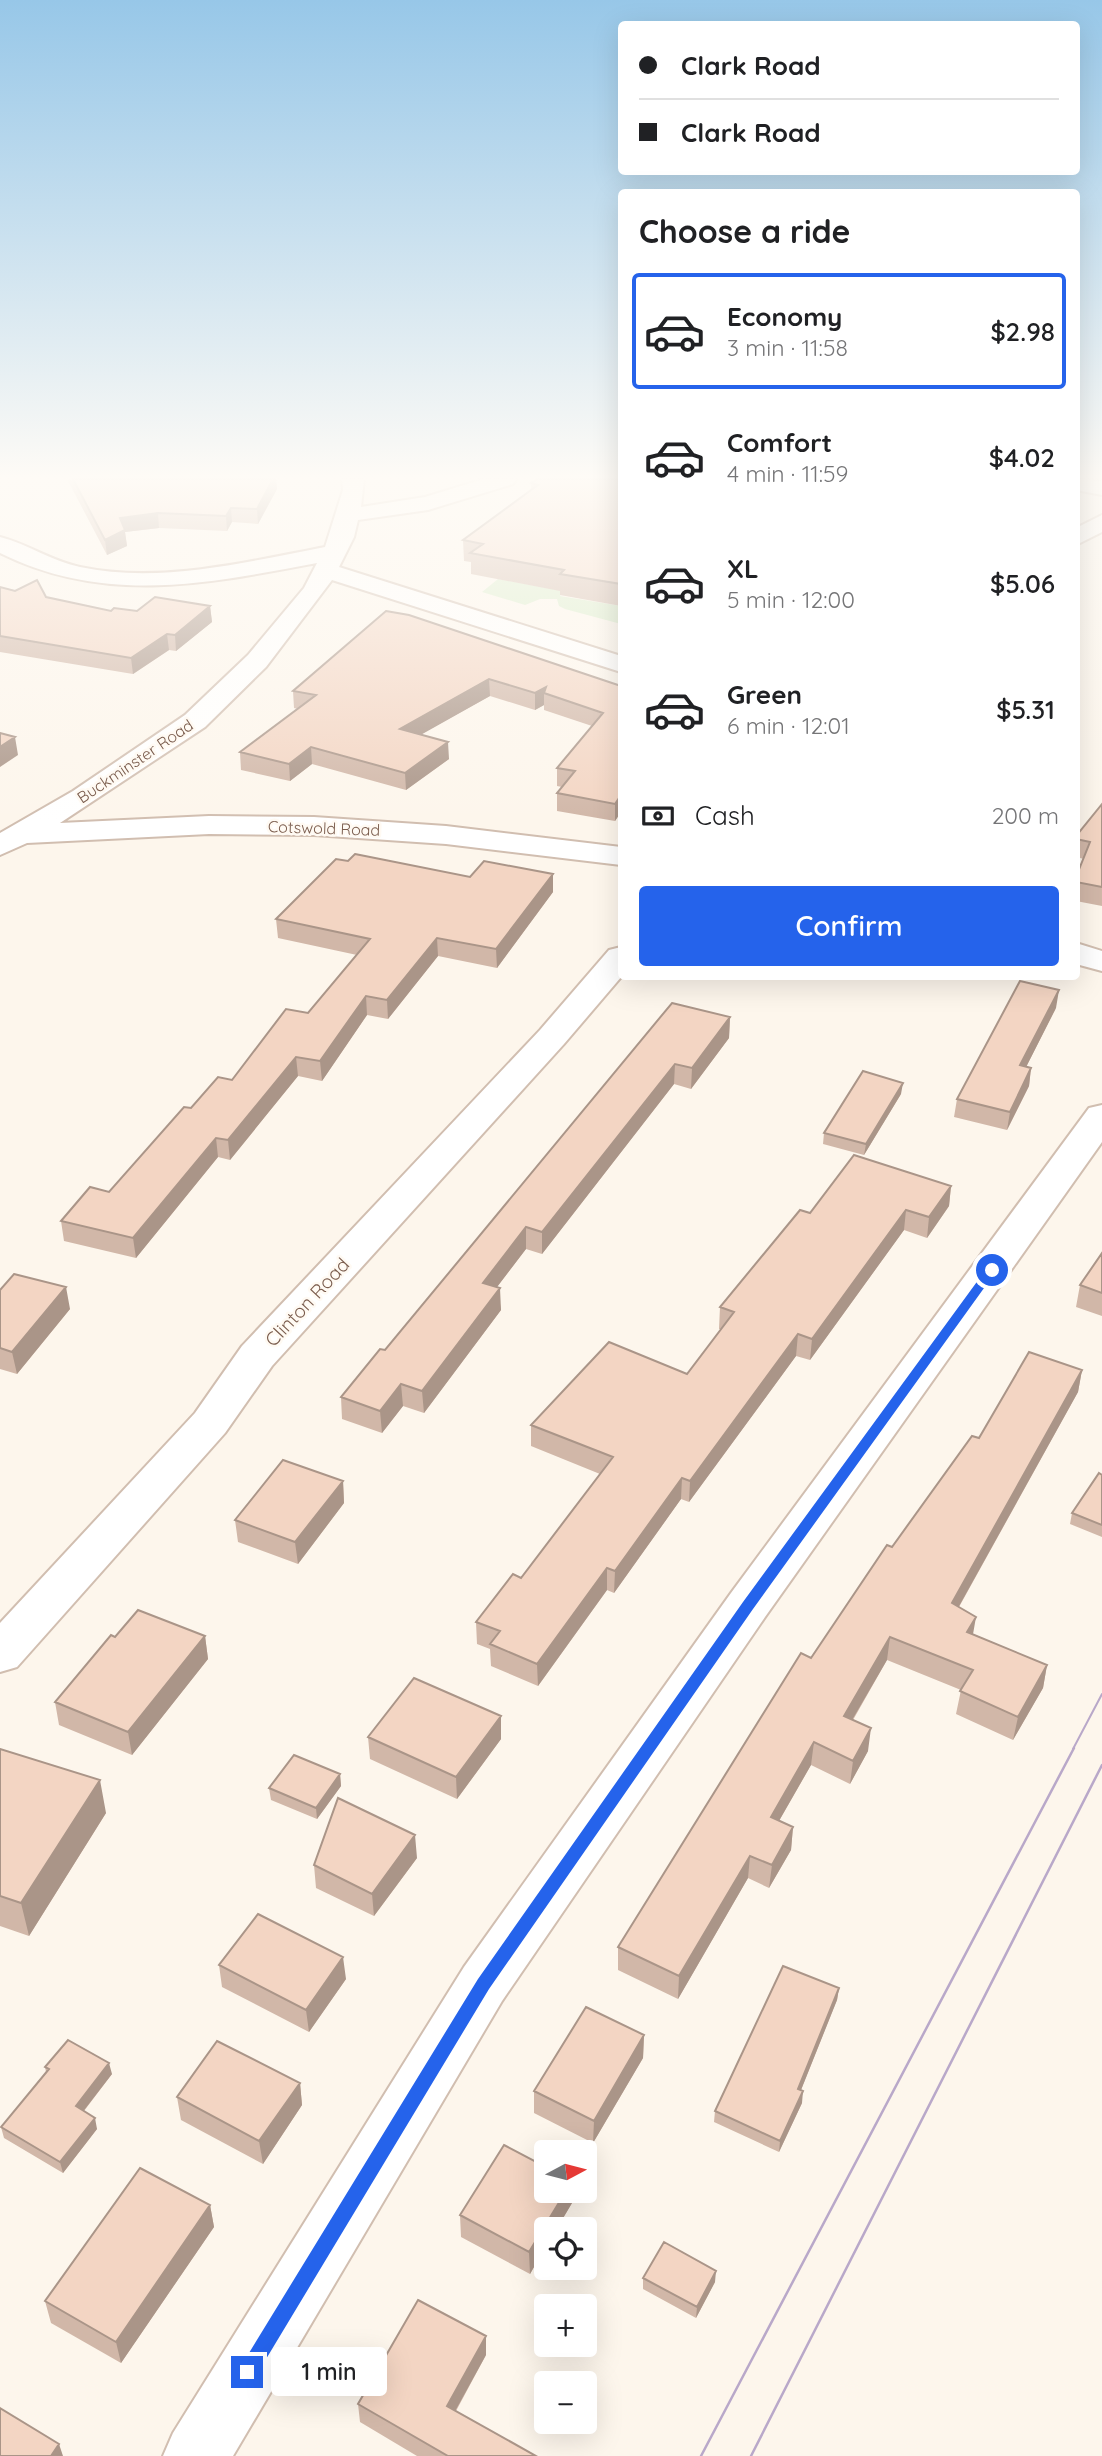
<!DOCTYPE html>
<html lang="en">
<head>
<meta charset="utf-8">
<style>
	:root { --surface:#fff; --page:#f6f6f6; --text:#202124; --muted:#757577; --line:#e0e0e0; --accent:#2563eb }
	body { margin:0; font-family:Quicksand,sans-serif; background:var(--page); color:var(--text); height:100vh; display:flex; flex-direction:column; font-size:26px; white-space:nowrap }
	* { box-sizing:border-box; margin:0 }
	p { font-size:23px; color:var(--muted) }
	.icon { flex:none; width:38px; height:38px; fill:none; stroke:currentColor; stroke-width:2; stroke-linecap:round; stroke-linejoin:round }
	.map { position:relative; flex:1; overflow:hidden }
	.details { position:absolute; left:618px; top:189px; width:462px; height:791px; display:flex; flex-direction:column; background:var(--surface); border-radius:7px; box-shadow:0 7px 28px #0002 }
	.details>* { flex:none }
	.banner { position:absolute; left:618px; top:21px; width:462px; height:154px; border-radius:7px; box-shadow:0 7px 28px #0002; display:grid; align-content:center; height:154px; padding:0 21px; background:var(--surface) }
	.needle { width:46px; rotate:83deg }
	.fabs { position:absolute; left:534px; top:2140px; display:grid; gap:14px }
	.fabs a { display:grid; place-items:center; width:63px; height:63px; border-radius:7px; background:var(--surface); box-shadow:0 7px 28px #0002; font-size:35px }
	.end { position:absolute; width:32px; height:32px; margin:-16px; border:9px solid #2563eb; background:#fff; box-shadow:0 0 0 4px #fff }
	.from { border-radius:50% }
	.bubble { position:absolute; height:49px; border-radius:7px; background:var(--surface); box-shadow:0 7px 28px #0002; font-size:23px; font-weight:600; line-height:49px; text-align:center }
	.banner b { display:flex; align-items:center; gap:24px; height:66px; font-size:26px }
	.banner b+b { border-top:2px solid var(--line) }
	.banner i { width:18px; height:18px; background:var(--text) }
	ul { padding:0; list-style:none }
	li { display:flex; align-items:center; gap:21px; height:116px; margin:0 14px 10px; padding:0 7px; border:4px solid transparent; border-radius:7px }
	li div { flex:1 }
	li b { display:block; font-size:26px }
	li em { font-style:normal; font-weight:600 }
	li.current { border-color:var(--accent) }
	li>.icon { width:63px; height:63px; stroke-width:1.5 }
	h2 { padding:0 21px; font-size:32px; line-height:84px }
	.pay { display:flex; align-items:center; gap:18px; height:77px; padding:0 21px; font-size:26px }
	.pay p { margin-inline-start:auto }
	.action { display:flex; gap:14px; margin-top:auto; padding:14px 21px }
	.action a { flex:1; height:80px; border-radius:7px; background:var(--accent); color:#fff; font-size:28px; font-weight:600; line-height:80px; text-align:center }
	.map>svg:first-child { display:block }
	.green { fill:#d8ecc9 }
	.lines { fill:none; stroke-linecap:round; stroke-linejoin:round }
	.minor-casing { stroke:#d1beb0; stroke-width:4 }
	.minor { fill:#fff; fill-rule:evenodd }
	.tram-far1 { stroke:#b9a8c9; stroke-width:2 }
	.tram { stroke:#b9a8c9; stroke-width:2.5 }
	.wall { fill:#d1b7a8 }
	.shaded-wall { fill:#aa9588 }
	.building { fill:#f3d5c3; stroke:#aa9588; stroke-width:2 }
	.route { fill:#2563eb }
	.labels { text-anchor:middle; stroke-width:5; stroke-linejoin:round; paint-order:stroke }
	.far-street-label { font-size:16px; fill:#7a5c4d; stroke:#fffaf3 }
	.street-label { font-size:19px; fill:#7a5c4d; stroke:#fffaf3 }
</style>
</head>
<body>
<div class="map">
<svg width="1102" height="2456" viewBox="0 0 1102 2456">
	<rect width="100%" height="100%" fill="#fdf6ec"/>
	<!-- green -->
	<path class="green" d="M498 579 563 591 560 596 621 606V624L565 609 559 606 557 599H540L525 605 482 592Z"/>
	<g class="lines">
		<!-- minor casing -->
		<g class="minor-casing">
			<path id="minor" d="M342 479H364L361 507 425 497 484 479H516L513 484 428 510 358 520 354 537 339 567 621 656V672L332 580 266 667 205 727 60 823 209 816 314 817 446 826 621 847V865L446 844 314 835 209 834 27 843 0 855V833L73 791 185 715 248 655 304 588 317 563C206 584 105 605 0 553V537C28 544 51 561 80 567 160 584 246 562 325 547L343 490Z
				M1076 479 1102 481V495L1076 490Z
				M1102 515V532L1076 545V528Z
				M1076 943 1102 951V971L1076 964Z
				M621 947 622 976 564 1044 272 1366 225 1433 17 1667 0 1672V1623L195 1413 242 1346 540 1030 609 950Z
				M1102 1105V1142L765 1617 502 2001 233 2456H163L173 2433 464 1967 731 1593 1089 1108Z"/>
		</g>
		<!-- minor -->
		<use href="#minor" class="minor"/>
		<!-- tram-far1 -->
		<path class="tram-far1" d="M1073 1749 1102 1694"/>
		<!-- tram -->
		<path class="tram" d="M701 2456 1074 1748
			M751 2456 1102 1765"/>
	</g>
	<!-- wall -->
	<path class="wall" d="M67 479H276L277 489 258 524 232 522 227 531 159 528 125 532 127 546 107 555Z
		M621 479V606L560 595V591L471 574V562L464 561 463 540 531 489V483Z
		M0 587 111 611H137L210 606 212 622 176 651 169 650 133 674 0 652Z
		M386 611 621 686V812L615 821 557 811V793L562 787 557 786V768L592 726 544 710V705L535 710 490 696 421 734 449 759 406 790 312 764 290 781 241 770 240 752 298 709 294 708 293 691Z
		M1102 804V906L1076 901V877L1084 859 1076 857V836Z
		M348 861 470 877 553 892 497 968 438 956 388 1019 367 1015 322 1081 298 1076 230 1160 218 1157 136 1258 64 1241 61 1221 109 1192 191 1108 232 1080 308 1013 357 955 278 938 276 919Z
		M672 1003 730 1017 729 1038 691 1089 674 1084 542 1254 526 1249 497 1287 501 1310 424 1413 403 1406 382 1433 342 1419 341 1397 385 1350Z
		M1056 1008 1026 1067 1031 1068 1029 1086 1007 1130 954 1117 957 1099Z
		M901 1094 864 1155 823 1144 824 1133Z
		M951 1186 949 1206 927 1238 904 1230 810 1360 796 1356 689 1502 681 1499 614 1593 607 1590 538 1686 491 1666 490 1649 477 1644 476 1622 521 1578 600 1474 531 1446V1425L687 1374 721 1329H719L720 1307 810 1213Z
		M1102 1253V1316L1076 1307 1080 1285Z
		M0 1290 70 1309 17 1374 0 1369Z
		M1082 1370 1078 1392 959 1607 973 1634 1047 1665 1043 1688 1013 1740 956 1714 961 1690 887 1660 853 1720 868 1751 850 1784 811 1765 779 1821 793 1827 791 1850 769 1888 748 1878 678 1999 618 1970V1947L811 1658 892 1547 979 1438Z
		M1102 1475V1537L1070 1524 1072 1513Z
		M343 1481 344 1503 298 1564 238 1542 235 1520Z
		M205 1636 208 1659 132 1755 59 1725 55 1702 115 1637Z
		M368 1737 501 1739 457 1799 370 1759Z
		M0 1749 106 1813 29 1936 0 1926Z
		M340 1774 341 1786 317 1819 271 1800 269 1788Z
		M417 1858 374 1916 316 1888 314 1865Z
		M219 1965 346 1979 309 2032 222 1987Z
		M839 1988 837 2000 801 2090 802 2103 779 2152 714 2122 715 2111Z
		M644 2035 643 2058 593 2143 534 2113V2091Z
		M45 2067 112 2074 84 2111 97 2129 63 2173 4 2138 1 2127 46 2072Z
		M300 2083 302 2105 263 2164 181 2120 177 2097Z
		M572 2203 556 2230H546V2246L530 2274 461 2237 460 2215Z
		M210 2205 214 2227 121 2363 51 2323 45 2301Z
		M643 2278 715 2282 696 2318 643 2289Z
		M486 2355 456 2411 536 2456H417L360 2422 358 2404Z"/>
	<!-- shaded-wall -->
	<path class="shaded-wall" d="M273 479H276L277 489 258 524 257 509Z
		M231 508 232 522 227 531 226 516Z
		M158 513 159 528 125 532 127 546 107 555 105 540 120 518Z
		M210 606 212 622 176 651 175 635Z
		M167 634 169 650 133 674 131 658Z
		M489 679 490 696 401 746 400 729Z
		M546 687 544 693V705L535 710V693Z
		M15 737 18 755 0 767V747Z
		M448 742 449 759 406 790 405 773Z
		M311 747 312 764 290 781 289 764Z
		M621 795V812L615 821V804Z
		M553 874V892L497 968 496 949Z
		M437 938 438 956 388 1019 387 1000Z
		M1059 990 1056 1008 1018 1083 1020 1065Z
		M366 996 367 1015 322 1081 320 1061Z
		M730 1017 729 1038 691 1089 692 1068Z
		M296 1057 298 1076 230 1160 228 1140Z
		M675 1064 674 1084 542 1254V1232Z
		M1031 1068 1029 1086 1007 1130 1010 1112Z
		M903 1083 901 1094 864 1155 866 1144Z
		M216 1138 218 1157 136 1258 133 1238Z
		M951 1186 949 1206 927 1238 929 1217Z
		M906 1210 904 1230 810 1360 812 1339Z
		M526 1227V1249L484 1304 483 1283Z
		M66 1287 70 1309 17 1374 12 1352Z
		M500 1288 501 1310 424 1413 422 1391Z
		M798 1334 796 1356 689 1502 690 1481Z
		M1082 1370 1078 1392 948 1626 952 1603Z
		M401 1384 403 1406 382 1433 380 1411Z
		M682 1478 681 1499 614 1593 615 1571Z
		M343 1481 344 1503 298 1564 295 1542Z
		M607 1568V1590L538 1686 537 1664Z
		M976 1617 972 1640 967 1632Z
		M205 1636 208 1659 132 1755 128 1732Z
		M890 1637 887 1660 841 1739 844 1716Z
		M1047 1665 1043 1688 1013 1740 1018 1717Z
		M501 1716V1739L457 1799 456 1777Z
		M871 1728 868 1751 850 1784 853 1761Z
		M814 1742 811 1765 768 1840 771 1817Z
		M340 1774 341 1786 317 1819 316 1808Z
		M100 1780 106 1813 29 1936 21 1903Z
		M793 1827 791 1850 769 1888 772 1865Z
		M415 1835 417 1858 374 1916 372 1894Z
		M750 1856 748 1878 678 1999 679 1976Z
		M343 1957 346 1979 309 2032 306 2010Z
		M839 1988 837 2000 797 2100 798 2089Z
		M644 2035 643 2058 593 2143 594 2121Z
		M109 2063 112 2074 78 2118 76 2106Z
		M300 2083 302 2105 263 2164 259 2141Z
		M803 2091 802 2103 779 2152 780 2141Z
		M95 2118 97 2129 63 2173 60 2162Z
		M566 2191H572V2203L556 2230H546V2246L530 2274 529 2252Z
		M210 2205 214 2227 121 2363 116 2342Z
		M716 2271 715 2282 696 2318 697 2307Z
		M486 2336V2355L448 2424 447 2406Z
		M59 2444 63 2456H51Z"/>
	<!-- building -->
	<path class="building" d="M73 479H273L257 509 231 508 226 516 158 513 120 518 125 530 105 540Z
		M538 479H621V584L560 574 564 570 470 553 483 544 463 540 538 485 531 483Z
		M37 580 46 597 111 611 114 608 137 611 155 597 210 606 175 635 167 634 131 658 0 636V587L15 591Z
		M386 611 409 615 621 686V795L615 804 557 793 575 771 557 768 603 713 544 693 546 687 535 693 489 679 400 729 448 742 405 773 311 747 289 764 240 752 316 695 293 691Z
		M0 733 15 737 0 747Z
		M1102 804V887L1076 882V877L1090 842 1076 839V836Z
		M355 854 470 877 484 861 553 874 496 949 437 938 387 1000 366 996 320 1061 296 1057 228 1140 216 1138 133 1238 61 1221 90 1187 109 1192 184 1107 191 1108 218 1077 232 1080 286 1009 308 1013 370 939 276 919 336 859 348 861Z
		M1020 981 1059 990 1020 1065 1031 1068 1010 1112 957 1099Z
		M672 1003 730 1017 692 1068 675 1064 542 1232 526 1227 483 1283 500 1288 422 1391 401 1384 380 1411 341 1397 380 1349 385 1350Z
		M863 1071 903 1083 866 1144 824 1133Z
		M854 1155 951 1186 929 1217 906 1210 812 1339 798 1334 690 1481 682 1478 615 1571 607 1568 537 1664 490 1644 500 1631 476 1622 513 1574 521 1578 613 1457 531 1425 609 1342 687 1374 734 1312 720 1307 800 1210 810 1213Z
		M1102 1253V1293L1080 1285Z
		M14 1274 66 1287 12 1352 0 1348V1290Z
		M1029 1352 1082 1370 952 1603 976 1617 967 1632 1047 1665 1018 1717 960 1691 973 1670 890 1637 844 1716 871 1728 853 1761 814 1742 771 1817 793 1827 772 1865 750 1856 679 1976 618 1947 801 1653 811 1658 887 1545 892 1547 972 1436 979 1438Z
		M283 1460 343 1481 295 1542 235 1520Z
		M1099 1473 1102 1475V1525L1072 1513Z
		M138 1610 205 1636 128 1732 55 1702 111 1635 115 1637Z
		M414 1678 501 1716 456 1777 368 1737Z
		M0 1749 100 1780 21 1903 0 1896Z
		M294 1755 340 1774 316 1808 269 1788Z
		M338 1798 415 1835 372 1894 314 1865Z
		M258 1914 343 1957 306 2010 219 1965Z
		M783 1966 839 1988 798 2089 803 2091 780 2141 715 2111Z
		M586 2007 644 2035 594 2121 534 2091Z
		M68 2040 109 2063 76 2106 95 2118 60 2162 1 2127 49 2069 45 2067Z
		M217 2041 300 2083 259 2141 177 2097Z
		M504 2145 546 2167V2191H566L529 2252 460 2215Z
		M140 2168 210 2205 116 2342 45 2301Z
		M664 2242 716 2271 697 2307 643 2278Z
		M418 2300 486 2336 447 2406 536 2456H448L358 2404Z
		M0 2408 59 2444 51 2456H0Z"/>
	<!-- sky -->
	<linearGradient id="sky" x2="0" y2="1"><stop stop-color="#97c7e8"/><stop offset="0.58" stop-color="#fefbf6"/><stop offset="1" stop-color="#fefbf6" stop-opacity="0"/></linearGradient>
	<rect width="1102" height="823" fill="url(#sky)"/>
	<!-- route -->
	<path class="route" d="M987 1268 997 1270 753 1609 489 1989 254 2379 247 2381 241 2379 238 2372 241 2366 478 1979 743 1602Z"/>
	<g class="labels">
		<!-- far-street labels -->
		<g class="far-street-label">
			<text transform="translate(135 761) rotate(-34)" y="6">Buckminster Road</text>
			<text transform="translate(324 828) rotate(2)" y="6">Cotswold Road</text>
		</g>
		<!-- street labels -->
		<g class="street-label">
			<text transform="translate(307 1302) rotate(-47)" y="7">Clinton Road</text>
		</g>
	</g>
</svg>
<div class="fabs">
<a><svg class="needle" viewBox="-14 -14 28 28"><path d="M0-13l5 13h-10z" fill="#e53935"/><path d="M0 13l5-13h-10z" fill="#757577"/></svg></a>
<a><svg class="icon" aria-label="locate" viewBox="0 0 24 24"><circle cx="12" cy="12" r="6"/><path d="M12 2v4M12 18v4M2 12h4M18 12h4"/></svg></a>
<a>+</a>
<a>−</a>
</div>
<i class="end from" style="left:992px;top:1270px"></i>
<i class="end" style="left:247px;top:2372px"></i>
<div class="bubble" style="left:271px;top:2347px;width:116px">1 min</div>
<div class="banner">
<b><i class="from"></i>Clark Road</b>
<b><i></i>Clark Road</b>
</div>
<section class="details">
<h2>Choose a ride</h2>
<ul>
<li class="current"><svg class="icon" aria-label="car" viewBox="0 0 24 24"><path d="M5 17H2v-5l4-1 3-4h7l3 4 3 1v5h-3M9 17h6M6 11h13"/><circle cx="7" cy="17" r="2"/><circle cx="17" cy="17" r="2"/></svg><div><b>Economy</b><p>3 min · 11:58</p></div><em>$2.98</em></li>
<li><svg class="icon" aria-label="car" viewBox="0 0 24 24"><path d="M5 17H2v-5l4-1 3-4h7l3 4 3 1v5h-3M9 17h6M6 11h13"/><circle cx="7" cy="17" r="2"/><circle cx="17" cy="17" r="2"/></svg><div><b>Comfort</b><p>4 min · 11:59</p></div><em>$4.02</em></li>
<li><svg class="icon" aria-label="car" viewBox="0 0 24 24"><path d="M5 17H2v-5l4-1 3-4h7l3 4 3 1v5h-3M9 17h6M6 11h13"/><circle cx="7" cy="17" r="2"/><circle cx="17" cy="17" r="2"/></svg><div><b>XL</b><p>5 min · 12:00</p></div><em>$5.06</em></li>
<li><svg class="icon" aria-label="car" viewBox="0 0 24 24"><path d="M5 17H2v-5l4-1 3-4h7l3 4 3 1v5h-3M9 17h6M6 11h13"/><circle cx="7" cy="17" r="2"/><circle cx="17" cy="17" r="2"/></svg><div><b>Green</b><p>6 min · 12:01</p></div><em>$5.31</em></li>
</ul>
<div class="pay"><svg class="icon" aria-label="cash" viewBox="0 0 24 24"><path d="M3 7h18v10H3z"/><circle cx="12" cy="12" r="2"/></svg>Cash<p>200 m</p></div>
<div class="action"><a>Confirm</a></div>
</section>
</div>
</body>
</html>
